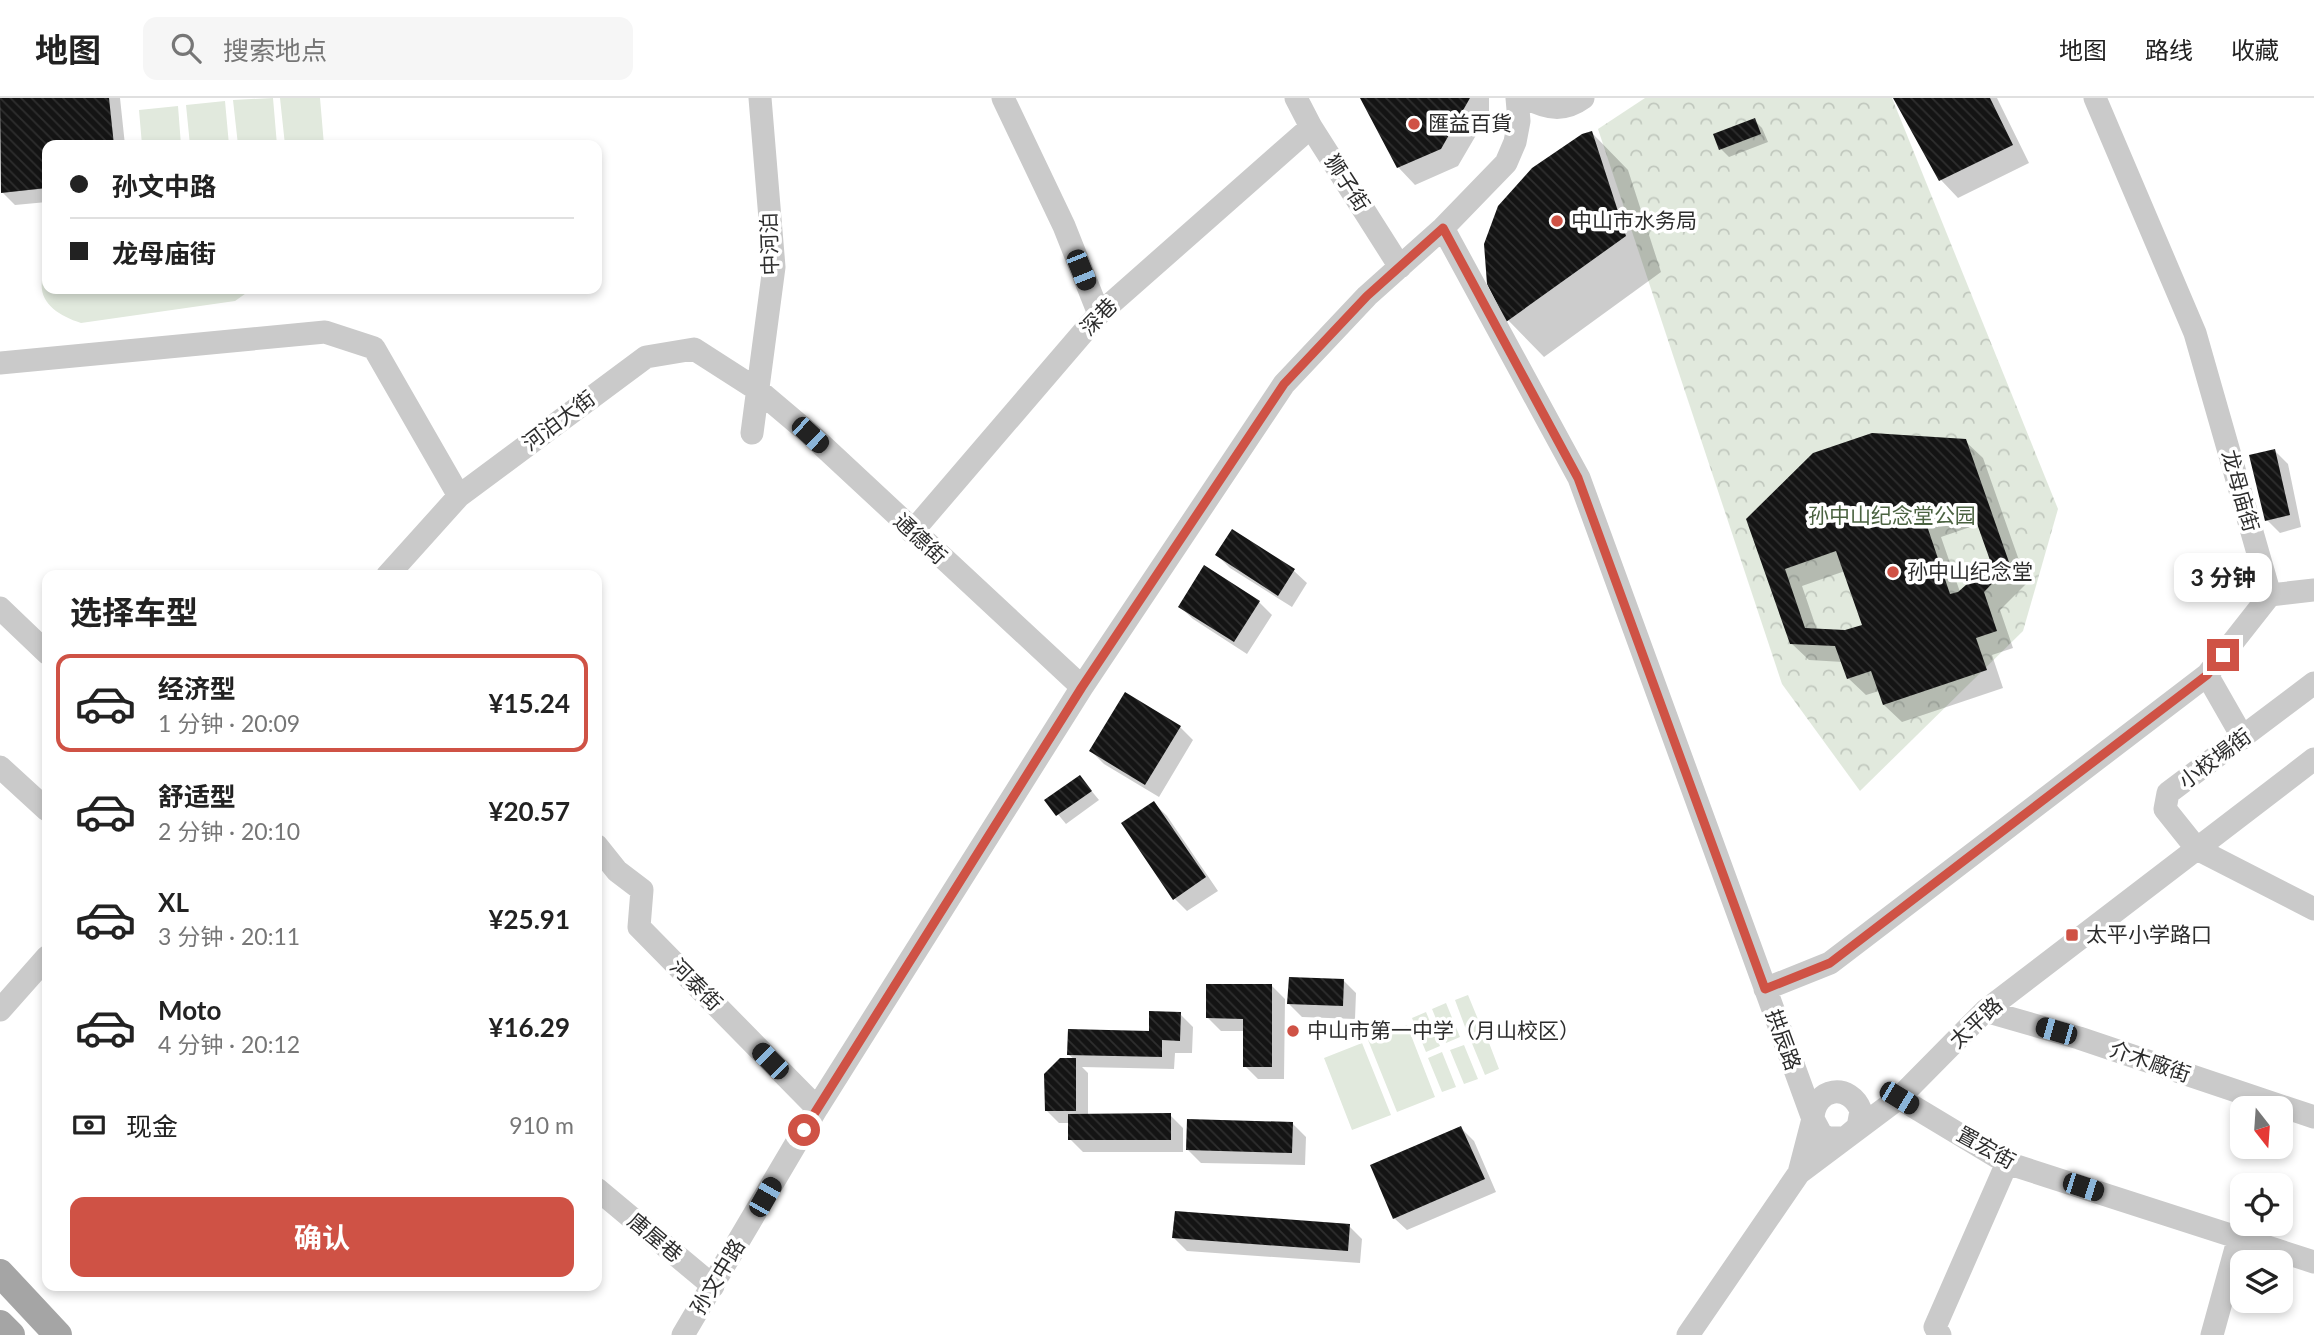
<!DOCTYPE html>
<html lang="zh">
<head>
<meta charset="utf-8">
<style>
	:root { --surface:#fff; --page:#f6f6f6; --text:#222; --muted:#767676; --line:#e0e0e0; --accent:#cf5245 }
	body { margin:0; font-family:Lato,"Noto Sans SC",sans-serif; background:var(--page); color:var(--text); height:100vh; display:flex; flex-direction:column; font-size:26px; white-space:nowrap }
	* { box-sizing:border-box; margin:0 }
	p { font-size:23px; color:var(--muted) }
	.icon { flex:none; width:38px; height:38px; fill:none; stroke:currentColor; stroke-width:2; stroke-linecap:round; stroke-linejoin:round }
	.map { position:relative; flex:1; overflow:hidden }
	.side { position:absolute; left:42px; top:472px; width:560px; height:721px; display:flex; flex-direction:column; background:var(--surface); border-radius:14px; box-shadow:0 4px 10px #0003 }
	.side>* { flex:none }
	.guide { position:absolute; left:42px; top:42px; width:560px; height:154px; border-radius:14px; box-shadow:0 4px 10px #0003; display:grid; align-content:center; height:154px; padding:0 28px; background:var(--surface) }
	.needle { width:46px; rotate:163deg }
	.fabs { position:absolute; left:2230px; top:998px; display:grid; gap:14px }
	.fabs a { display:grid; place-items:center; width:63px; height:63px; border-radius:14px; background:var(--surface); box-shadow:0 4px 10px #0003; font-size:35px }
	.end { position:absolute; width:32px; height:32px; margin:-16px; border:9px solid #cf5245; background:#fff; box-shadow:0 0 0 4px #fff }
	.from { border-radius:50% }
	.bubble { position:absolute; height:49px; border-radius:14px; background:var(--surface); box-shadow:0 4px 10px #0003; font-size:23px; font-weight:700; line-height:49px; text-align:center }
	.car { position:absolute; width:21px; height:42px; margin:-21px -10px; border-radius:9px; box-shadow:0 0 5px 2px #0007; background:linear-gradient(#222 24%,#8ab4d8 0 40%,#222 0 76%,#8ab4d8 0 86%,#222 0) }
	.guide b { display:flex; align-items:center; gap:24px; height:66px; font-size:26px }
	.guide b+b { border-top:2px solid var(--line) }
	.guide i { width:18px; height:18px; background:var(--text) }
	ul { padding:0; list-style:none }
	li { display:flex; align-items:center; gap:21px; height:98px; margin:0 14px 10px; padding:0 14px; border:4px solid transparent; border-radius:14px }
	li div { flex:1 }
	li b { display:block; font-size:26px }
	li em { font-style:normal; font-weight:700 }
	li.current { border-color:var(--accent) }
	li>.icon { width:63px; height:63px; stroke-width:1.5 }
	h2 { padding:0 28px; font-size:32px; line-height:84px }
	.pay { display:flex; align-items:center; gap:18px; height:77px; padding:0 28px; font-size:26px }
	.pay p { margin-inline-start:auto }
	.cta { display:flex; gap:14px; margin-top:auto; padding:14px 28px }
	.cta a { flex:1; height:80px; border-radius:14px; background:var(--accent); color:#fff; font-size:28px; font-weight:700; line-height:80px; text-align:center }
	header { display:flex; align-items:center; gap:42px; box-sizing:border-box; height:98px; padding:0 35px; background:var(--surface); border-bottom:2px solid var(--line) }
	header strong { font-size:33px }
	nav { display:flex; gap:38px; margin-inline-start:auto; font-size:24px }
	.search { width:490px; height:63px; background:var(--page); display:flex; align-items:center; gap:18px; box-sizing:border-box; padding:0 24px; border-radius:14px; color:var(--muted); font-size:26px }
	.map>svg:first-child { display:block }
	.park { fill:url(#park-crowns) }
	.garden { fill:#e1e9dd }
	.shadow { fill:#0003; fill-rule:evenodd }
	.building { fill:url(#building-back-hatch); fill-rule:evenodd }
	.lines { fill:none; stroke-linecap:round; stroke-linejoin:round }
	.minor { stroke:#cacaca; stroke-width:23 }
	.major { stroke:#a5a5a5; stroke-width:28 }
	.route { stroke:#cf5245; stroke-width:9 }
	.poi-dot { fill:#cf5245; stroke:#fff; stroke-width:2.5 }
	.labels { text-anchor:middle; stroke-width:7; stroke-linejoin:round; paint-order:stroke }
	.poi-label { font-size:21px; fill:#2d2d2d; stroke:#fff; text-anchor:start }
	.street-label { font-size:21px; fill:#2d2d2d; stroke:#fff }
	.park-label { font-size:21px; fill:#4b6341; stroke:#fff }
</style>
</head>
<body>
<header>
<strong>地图</strong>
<div class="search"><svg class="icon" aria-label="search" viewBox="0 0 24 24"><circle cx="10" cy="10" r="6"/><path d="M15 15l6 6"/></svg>搜索地点</div>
<nav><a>地图</a><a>路线</a><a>收藏</a></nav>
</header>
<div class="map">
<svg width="2314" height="1237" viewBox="0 0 2314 1237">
	<defs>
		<pattern id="park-crowns" width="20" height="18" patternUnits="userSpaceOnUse" patternTransform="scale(1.75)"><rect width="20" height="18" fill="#e1e9dd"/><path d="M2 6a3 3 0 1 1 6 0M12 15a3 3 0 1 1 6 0" fill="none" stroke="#c1c8be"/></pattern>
		<pattern id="building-back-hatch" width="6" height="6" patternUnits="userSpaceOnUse" patternTransform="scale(1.75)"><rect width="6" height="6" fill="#141414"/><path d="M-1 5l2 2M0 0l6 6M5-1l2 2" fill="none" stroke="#2e2e2e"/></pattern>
	</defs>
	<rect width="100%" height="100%" fill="#fff"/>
	<!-- park -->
	<path class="park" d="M1645 0H1892L2058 411 2023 533 1860 693 1782 586 1598 31Z"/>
	<!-- garden -->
	<path class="garden" d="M273 0 277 47H238L233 2Z
		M280 0H320L324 47H285Z
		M225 3 229 47H190L186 7Z
		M178 8 181 47H142L139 12Z
		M47 167V191H252L235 203 81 225C53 216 31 199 47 167Z
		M1468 897 1482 931 1468 937 1455 902Z
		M1446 905 1460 939 1446 945 1432 911Z
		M1426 914 1440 948 1426 954 1412 920Z
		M1407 927 1435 999 1397 1014 1368 942Z
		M1486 937 1499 971 1485 977 1471 943Z
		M1362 945 1391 1017 1352 1032 1324 960Z
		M1464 947 1478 981 1464 986 1450 952Z
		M1442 954 1456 989 1442 994 1428 960Z"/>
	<!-- shadow -->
	<path class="shadow" d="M0 0H120L125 47H47V104L15 107 2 94Z
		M1362 0H1489V15L1458 68 1415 87 1398 69Z
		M1895 0H1997L2029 65 1958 100 1941 82Z
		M1754 22 1762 30 1768 44 1729 59 1721 51Z
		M1592 35 1628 72 1661 174 1544 259 1508 222Z
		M1965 343 1983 360 2027 485 2000 512 2013 550 1992 557 2003 590 1902 624 1884 607 1879 593 1866 597 1848 580 1843 564 1809 562 1791 545 1748 422ZM1979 426 1993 465 1960 494 1941 439ZM1845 473 1864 528 1845 534 1817 532 1802 488Z
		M2275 353 2288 366 2301 429 2280 435 2267 422Z
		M1232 433 1294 473 1307 485 1292 509 1230 470 1217 457Z
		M1259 504 1272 517 1247 556 1193 521 1180 509Z
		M1126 596 1180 629 1193 642 1159 699 1104 666 1091 653Z
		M1080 679 1099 702 1066 726 1047 703Z
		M1154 705 1167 718 1218 793 1187 813 1174 800Z
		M1343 882 1356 895 1355 921 1302 919 1289 906Z
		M1272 888 1285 901 1284 981H1258L1245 968V933H1221L1208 920Z
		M1180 916 1193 929 1192 955H1175L1174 971 1082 969 1088 975V1017H1170L1183 1030V1054H1083L1070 1041V1025H1059L1046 1012 1075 962 1068 956 1150 935Z
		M1293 1026 1306 1039 1305 1067 1201 1065 1188 1052Z
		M1461 1030 1474 1043 1496 1094 1407 1132 1394 1120Z
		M1349 1128 1362 1141 1360 1165 1187 1153 1174 1140Z"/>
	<!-- building -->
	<path class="building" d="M0 0H109L114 47H47V90L1 95Z
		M1360 0H1470L1441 51 1397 70Z
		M1893 0H1990L2013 47 1939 83Z
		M1755 20 1761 36 1719 52 1713 36Z
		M1592 33 1626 138 1506 224 1487 186 1484 146 1498 108 1532 70 1582 36Z
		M1872 335 1966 341 2010 467 1984 494 1997 533 1976 540 1987 572 1883 607 1871 573 1847 581 1835 548 1790 546 1746 421 1813 355ZM1970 406 1991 465 1958 494 1950 496 1925 422ZM1836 453 1862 527 1845 532 1805 530 1785 471Z
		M2275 351 2290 417 2265 423 2249 357Z
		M1232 431 1295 471 1278 498 1215 457Z
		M1204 467 1260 503 1234 544 1178 509Z
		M1125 594 1181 628 1145 687 1089 653Z
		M1080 677 1092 693 1056 718 1044 702Z
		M1154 703 1206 779 1173 802 1121 725Z
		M1289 879 1344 881 1343 908 1287 906Z
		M1206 886H1272V969H1243V921L1206 920Z
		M1149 913 1181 914 1180 943 1162 942V959L1067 957 1068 931 1149 933Z
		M1060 960H1076V1013H1045L1044 976Z
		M1171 1015V1042H1068V1016Z
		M1187 1021 1293 1024 1292 1055 1186 1052Z
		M1461 1028 1485 1081 1393 1121 1370 1067Z
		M1175 1113 1350 1126 1348 1153 1172 1140Z"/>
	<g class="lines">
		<!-- minor -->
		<path class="minor" d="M1003 0 1064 128 1099 216
			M1296 0 1311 29 1400 169
			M1527 0C1547 11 1564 14 1583 0
			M1443 130 1579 380 1813 1021 1821 1036 1828 1040H1845L1858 1029 1861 1013C1850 984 1814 989 1813 1021L1799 1075
			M0 265 325 234 374 250 459 398
			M752 335 774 169 760 0
			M912 434 1099 216 1311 29
			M387 478 459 398 646 259 694 251 758 292 810 336 1082 589
			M2270 497 2314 492
			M0 510 47 555
			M2207 577 2243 640
			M2314 585 2168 695 2165 711 2197 751 2314 811
			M0 669 47 712
			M597 748 617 773 642 792 639 829 817 1010
			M1765 891 1830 865 2207 577 2270 497 2195 235 2095 0
			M0 912 47 859
			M1985 913 2079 940 2314 1019
			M1899 1000 2007 1065 2314 1164
			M597 1091 713 1188
			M683 1237 817 1010 1082 589 1284 286 1367 198 1443 130 1506 65 1515 44 1519 23 1517 0
			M1688 1237 1799 1075 1899 1000 1985 913 2314 661
			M1940 1237 1935 1229 2007 1065
			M2212 1237 2239 1139"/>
		<!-- major -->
		<path class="major" d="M0 1175 58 1237
			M0 1226 11 1237"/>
	</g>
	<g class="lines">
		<!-- route -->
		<path class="route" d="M804 1032 1082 589 1284 286 1367 198 1443 130 1578 380 1765 891 1830 865 2207 577 2223 557"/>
	</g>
	<!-- markers -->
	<g class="poi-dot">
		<circle cx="1414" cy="26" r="7"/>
		<circle cx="1557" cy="123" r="7"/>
		<circle cx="1893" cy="474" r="7"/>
		<rect x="2065" y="830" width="14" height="14" rx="3.5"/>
		<circle cx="1293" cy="933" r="7"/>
	</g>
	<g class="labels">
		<!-- poi labels -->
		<g class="poi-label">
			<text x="1428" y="33">匯益百貨</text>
			<text x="1571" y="130">中山市水务局</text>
			<text x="1907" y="481">孙中山纪念堂</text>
			<text x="2086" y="844">太平小学路口</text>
			<text x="1307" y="940">中山市第一中学（月山校区）</text>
		</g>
		<!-- street labels -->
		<g class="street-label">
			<text transform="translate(1347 85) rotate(57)" y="7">狮子街</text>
			<text transform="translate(770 146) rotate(-92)" y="7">中河泊</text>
			<text transform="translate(1099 219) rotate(-46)" y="7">深巷</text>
			<text transform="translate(559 323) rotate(-37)" y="7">河泊大街</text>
			<text transform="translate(2240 393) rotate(74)" y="7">龙母庙街</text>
			<text transform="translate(920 441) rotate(43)" y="7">通德街</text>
			<text transform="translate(2215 661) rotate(-37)" y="7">小校場街</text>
			<text transform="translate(696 887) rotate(45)" y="7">河泰街</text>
			<text transform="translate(1976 925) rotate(-43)" y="7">太平路</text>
			<text transform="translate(1783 942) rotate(70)" y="7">拱辰路</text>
			<text transform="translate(2150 964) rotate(19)" y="7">介木廠街</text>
			<text transform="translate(1986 1050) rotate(29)" y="7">置宏街</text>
			<text transform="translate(655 1140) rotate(40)" y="7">唐屋巷</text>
			<text transform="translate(718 1179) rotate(-59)" y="7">孙文中路</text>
		</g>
		<!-- park labels -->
		<g class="park-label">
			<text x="1892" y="425">孙中山纪念堂公园</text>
		</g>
	</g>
</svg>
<div class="fabs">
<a><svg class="needle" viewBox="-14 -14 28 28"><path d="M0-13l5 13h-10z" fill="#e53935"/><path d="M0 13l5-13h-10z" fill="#767676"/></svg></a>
<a><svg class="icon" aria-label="locate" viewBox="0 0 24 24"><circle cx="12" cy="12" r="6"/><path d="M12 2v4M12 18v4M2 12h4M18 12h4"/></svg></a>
<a><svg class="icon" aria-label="layers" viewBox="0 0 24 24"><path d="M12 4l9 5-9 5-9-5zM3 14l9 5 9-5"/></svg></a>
</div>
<i class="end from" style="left:804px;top:1032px"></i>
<i class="end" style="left:2223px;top:557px"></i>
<div class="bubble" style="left:2174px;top:455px;width:98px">3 分钟</div>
<i class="car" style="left:1081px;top:172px;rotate:158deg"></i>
<i class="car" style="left:810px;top:337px;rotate:133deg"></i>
<i class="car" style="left:2056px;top:933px;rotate:286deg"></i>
<i class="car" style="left:770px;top:963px;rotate:315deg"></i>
<i class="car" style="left:1899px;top:1000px;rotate:121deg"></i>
<i class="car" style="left:2083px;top:1089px;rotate:108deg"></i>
<i class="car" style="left:765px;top:1099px;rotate:30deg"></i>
<div class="guide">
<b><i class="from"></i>孙文中路</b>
<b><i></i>龙母庙街</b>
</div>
<section class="side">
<h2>选择车型</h2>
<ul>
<li class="current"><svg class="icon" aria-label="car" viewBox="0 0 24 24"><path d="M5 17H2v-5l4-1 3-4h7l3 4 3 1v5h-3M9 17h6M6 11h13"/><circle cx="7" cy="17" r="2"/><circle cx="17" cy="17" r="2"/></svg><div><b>经济型</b><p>1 分钟 · 20:09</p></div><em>¥15.24</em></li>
<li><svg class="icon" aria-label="car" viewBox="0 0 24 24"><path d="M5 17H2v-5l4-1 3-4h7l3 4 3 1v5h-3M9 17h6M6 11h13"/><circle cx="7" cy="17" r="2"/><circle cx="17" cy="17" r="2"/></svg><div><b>舒适型</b><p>2 分钟 · 20:10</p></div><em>¥20.57</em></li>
<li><svg class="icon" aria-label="car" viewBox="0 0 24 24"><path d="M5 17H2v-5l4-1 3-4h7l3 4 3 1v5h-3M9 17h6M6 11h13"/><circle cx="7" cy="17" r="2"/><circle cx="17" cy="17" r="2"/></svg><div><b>XL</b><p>3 分钟 · 20:11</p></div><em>¥25.91</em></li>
<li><svg class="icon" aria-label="car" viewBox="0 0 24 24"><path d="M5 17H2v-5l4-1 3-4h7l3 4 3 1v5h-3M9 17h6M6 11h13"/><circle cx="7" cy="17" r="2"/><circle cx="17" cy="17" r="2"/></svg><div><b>Moto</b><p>4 分钟 · 20:12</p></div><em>¥16.29</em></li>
</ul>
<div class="pay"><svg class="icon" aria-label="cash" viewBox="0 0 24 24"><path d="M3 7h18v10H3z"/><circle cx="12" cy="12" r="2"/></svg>现金<p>910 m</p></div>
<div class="cta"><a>确认</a></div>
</section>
</div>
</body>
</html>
